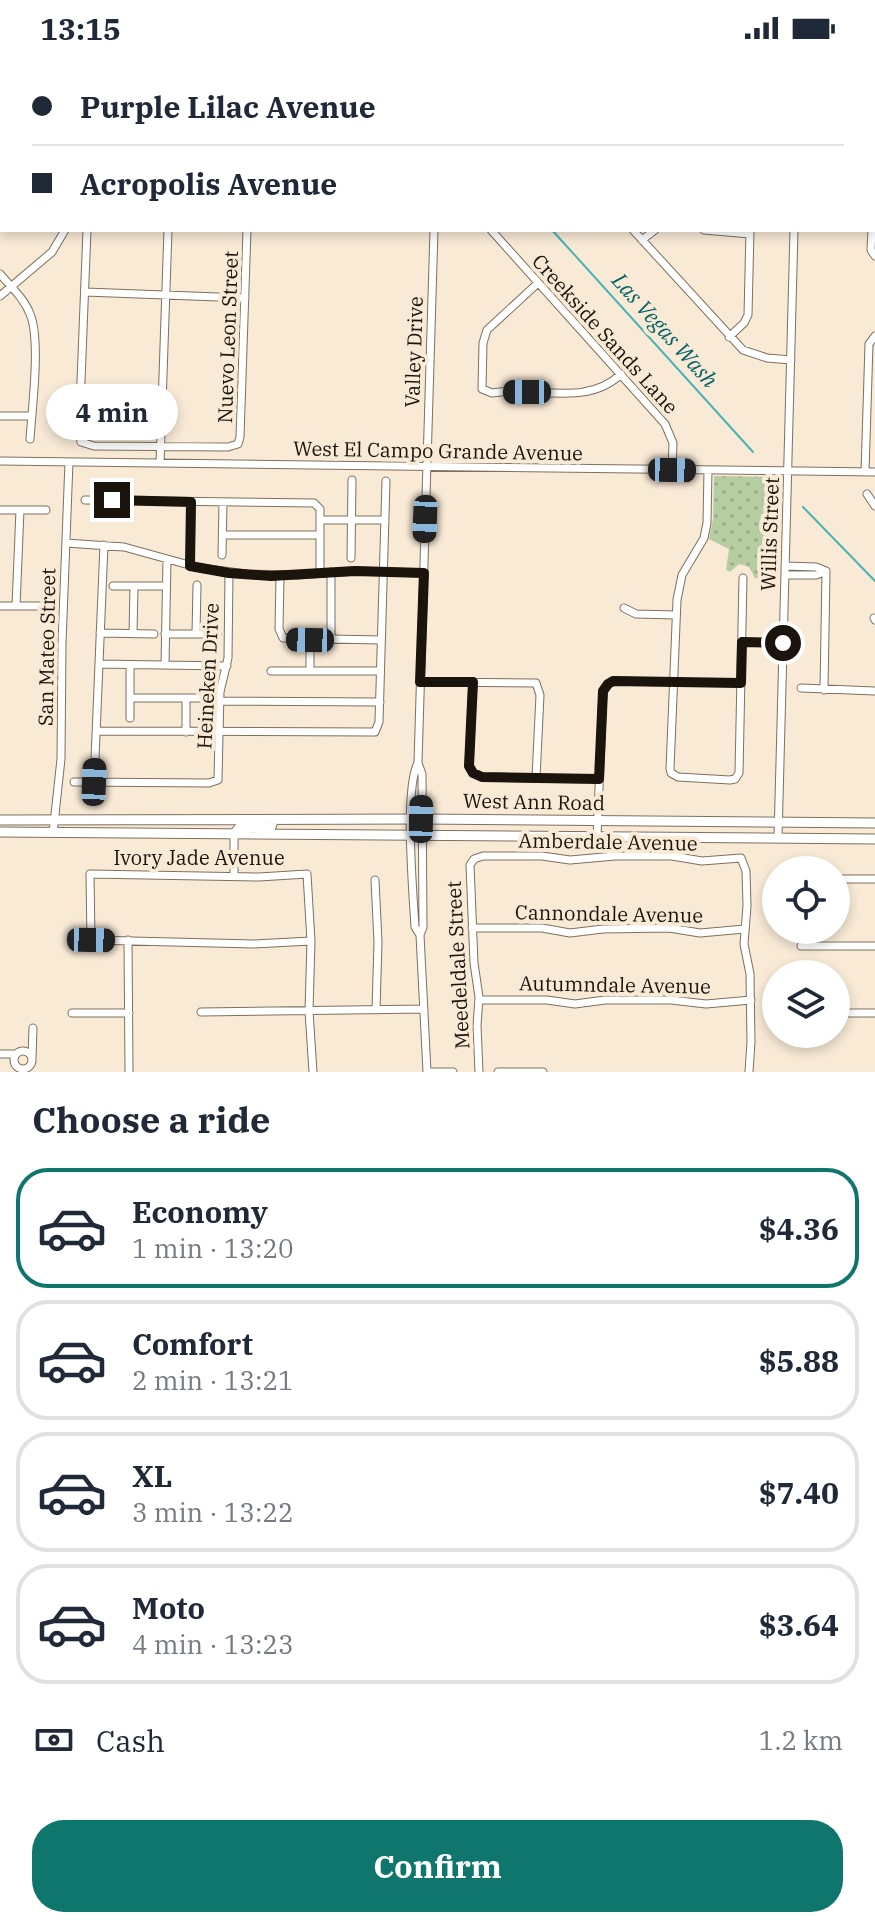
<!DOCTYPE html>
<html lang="en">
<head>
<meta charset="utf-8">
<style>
	:root { --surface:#fff; --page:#f6f6f7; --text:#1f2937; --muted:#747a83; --line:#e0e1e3; --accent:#0f766e }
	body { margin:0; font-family:"IBM Plex Serif",serif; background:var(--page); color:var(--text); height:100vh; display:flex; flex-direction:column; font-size:30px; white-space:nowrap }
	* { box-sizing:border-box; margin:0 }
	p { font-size:26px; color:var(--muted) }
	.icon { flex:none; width:44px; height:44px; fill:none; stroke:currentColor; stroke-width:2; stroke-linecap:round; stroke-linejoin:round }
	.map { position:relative; height:1016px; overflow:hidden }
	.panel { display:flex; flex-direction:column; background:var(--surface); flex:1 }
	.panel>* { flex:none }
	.guide { position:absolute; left:0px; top:0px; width:876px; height:176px; box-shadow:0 4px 12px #0003; display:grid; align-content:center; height:176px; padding:0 32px; background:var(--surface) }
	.tools { position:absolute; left:762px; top:800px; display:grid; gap:16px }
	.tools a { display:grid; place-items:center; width:88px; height:88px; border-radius:50%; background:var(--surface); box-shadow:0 4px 12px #0003; font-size:40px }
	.end { position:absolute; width:36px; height:36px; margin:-18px; border:10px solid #1a140d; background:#fff; box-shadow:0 0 0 4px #fff }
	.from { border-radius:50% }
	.bubble { position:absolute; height:56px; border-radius:28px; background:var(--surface); box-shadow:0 4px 12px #0003; font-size:26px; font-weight:700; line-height:56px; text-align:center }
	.car { position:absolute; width:24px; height:48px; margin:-24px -12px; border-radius:10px; box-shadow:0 0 6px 2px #0007; background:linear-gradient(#222 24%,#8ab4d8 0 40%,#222 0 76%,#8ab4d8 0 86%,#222 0) }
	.guide b { display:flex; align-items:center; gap:28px; height:76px; font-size:30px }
	.guide b+b { border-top:2px solid var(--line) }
	.guide i { width:20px; height:20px; background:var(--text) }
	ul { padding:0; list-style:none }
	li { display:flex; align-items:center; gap:24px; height:120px; margin:0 16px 12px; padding:0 16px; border:4px solid var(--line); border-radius:32px }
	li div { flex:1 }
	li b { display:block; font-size:30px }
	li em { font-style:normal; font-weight:700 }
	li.selected { border-color:var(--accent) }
	li>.icon { width:72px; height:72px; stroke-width:1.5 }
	h2 { padding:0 32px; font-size:36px; line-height:96px }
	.pay { display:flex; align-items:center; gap:20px; height:88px; padding:0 32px; font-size:30px }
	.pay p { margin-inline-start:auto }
	.primary-button { display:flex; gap:16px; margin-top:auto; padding:16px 32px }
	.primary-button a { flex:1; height:92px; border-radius:32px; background:var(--accent); color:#fff; font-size:32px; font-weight:700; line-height:92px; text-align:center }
	.status { display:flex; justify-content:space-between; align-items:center; height:56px; padding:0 40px; background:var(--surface); direction:ltr }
	.status svg { height:22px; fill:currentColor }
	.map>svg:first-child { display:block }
	.park { fill:url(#park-dots) }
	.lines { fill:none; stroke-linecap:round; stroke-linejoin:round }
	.stream { stroke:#46b2b9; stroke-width:2 }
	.minor-casing { stroke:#7d705e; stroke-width:9 }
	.major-casing { stroke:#7d705e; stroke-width:11 }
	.minor { stroke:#fff; stroke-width:7 }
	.major { stroke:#fff; stroke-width:9 }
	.route { stroke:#1a140d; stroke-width:10 }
	.labels { text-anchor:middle; stroke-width:8; stroke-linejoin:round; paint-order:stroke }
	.street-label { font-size:20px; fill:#1a140d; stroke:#f9ead6 }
	.water-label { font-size:22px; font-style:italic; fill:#046469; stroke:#f9ead6 }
</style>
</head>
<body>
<div class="status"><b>13:15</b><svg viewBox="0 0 49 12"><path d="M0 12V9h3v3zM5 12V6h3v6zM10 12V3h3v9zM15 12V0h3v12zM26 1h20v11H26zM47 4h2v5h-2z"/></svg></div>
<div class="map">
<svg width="875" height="1016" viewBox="0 0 875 1016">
	<defs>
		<pattern id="park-dots" width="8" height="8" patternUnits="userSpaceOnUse" patternTransform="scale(2)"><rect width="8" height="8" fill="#b6cca1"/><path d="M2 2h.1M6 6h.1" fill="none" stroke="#9cae89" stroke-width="1.8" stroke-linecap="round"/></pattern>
	</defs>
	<rect width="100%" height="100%" fill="#f9ead6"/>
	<!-- park -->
	<path class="park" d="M714 420 780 421 777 523 755 522 749 511 739 508 730 516 726 514 729 493 709 483 713 463Z"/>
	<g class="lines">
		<!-- stream -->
		<path class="stream" d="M552 174 753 396
			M803 451 875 525"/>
		<!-- minor casing -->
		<g class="minor-casing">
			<path id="minor" d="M503 0 567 2
				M765 0 766 2
				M272 2V0
				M439 2V0
				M621 2 622 0
				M694 2V0
				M874 7H875
				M0 80H2
				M874 113 875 112
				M87 174 79 375 81 386 94 390 228 391 238 388 240 381 247 174
				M491 174 665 368 673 387 672 414
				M633 174 743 294 767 302 791 304
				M704 174 750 178
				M872 174 871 194 875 200
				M642 184 655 174
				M0 218C10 230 24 242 30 258 41 283 32 353 30 383
				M538 227 487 274 483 287 482 333 492 337C534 329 586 352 621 318
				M85 236 245 242
				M0 240 52 196 65 174
				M729 281 744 267 748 259 750 174
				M0 360H31
				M0 405 875 416
				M160 407 168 174
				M708 414 707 467 704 482 682 519 677 544 670 713 671 717 678 721 730 724 735 723 739 717 743 522
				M865 416 869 288 875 280
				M867 438 875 450
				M85 444 314 447 320 453V517
				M0 454H46
				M320 464H385
				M223 479H320
				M66 487 124 491 200 512 247 518 298 519 355 515 424 517
				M222 499 223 446
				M351 502 352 424
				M190 510 191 446
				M785 510 816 511 826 515
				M331 516V584
				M785 519H816L826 515
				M280 520 279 573 283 582 381 584
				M113 530H165
				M0 550H42
				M16 550 20 454
				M624 552 636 558 676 559
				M874 562 875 564
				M100 577 154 578
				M133 578 134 530
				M165 578H217
				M196 578 197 529
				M310 584V615
				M742 586 783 587
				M99 608 227 610
				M165 609 167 503
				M271 615H380
				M420 626 536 627 540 639 536 722
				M473 626 469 710 473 717 482 721 599 723
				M801 632 875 635
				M824 634 826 515
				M130 642H207
				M186 642V676
				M219 645 380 646
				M130 662V609
				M97 675 375 676 379 666 386 425
				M418 707C404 732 413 837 415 871L420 879
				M74 726 209 727 218 724 220 636 228 602 229 517
				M94 726 104 489
				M53 777 61 703 62 587 69 406
				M234 778V819
				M597 781 603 635 608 628 613 625 741 627
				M778 782 794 174
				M836 823H875
				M375 824 378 886 376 954
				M472 872H542L570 877 603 873 669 872 700 877 745 873
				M128 884 129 1016
				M311 885 254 888 91 884 90 818 259 821 307 818 311 885 309 955 313 1016
				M801 890H875
				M479 944H547L575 948 605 944H671L706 948 751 944
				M201 956 424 953
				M72 957H129
				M836 957H875
				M14 1004a9 9 0 1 1 18 0a9 9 0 1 1-18 0Z
				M0 998H16
				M32 1001 33 972
				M427 1016 420 879 423 871 422 718 418 707 434 174
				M427 1016H453
				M479 1016 477 970 479 941 474 907 470 809 474 803 483 800H542L570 804 615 800H672L702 805 741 802 746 815 747 850 744 888 750 918 751 986 749 1016
				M498 1016H543"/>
		</g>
		<!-- major casing -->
		<g class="major-casing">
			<path id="major" d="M84 0 86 2
				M63 2 64 0
				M75 2V0
				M0 17H2
				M0 30 2 29
				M874 55H875
				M0 764 421 763 875 767
				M0 776 875 783
				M234 778 239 772 271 771 273 765"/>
		</g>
		<!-- minor -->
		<use href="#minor" class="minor"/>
		<!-- major -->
		<use href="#major" class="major"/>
	</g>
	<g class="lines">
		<!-- route -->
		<path class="route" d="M112 444 191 446 190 510 229 517 271 520 355 515 424 517 420 626H473L469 710 473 717 482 721 599 723 603 635 608 628 613 625 741 627 742 586 783 587"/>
	</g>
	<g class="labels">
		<!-- street labels -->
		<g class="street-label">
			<text transform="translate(605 278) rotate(48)" y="7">Creekside Sands Lane</text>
			<text transform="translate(228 281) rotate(-88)" y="7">Nuevo Leon Street</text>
			<text transform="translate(414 296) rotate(-88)" y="7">Valley Drive</text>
			<text transform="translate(438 395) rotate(1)" y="7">West El Campo Grande Avenue</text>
			<text transform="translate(770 478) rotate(-88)" y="7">Willis Street</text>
			<text transform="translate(47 591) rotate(-89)" y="7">San Mateo Street</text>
			<text transform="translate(208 620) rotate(-87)" y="7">Heineken Drive</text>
			<text transform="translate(534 746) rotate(1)" y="7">West Ann Road</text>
			<text transform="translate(608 786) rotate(1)" y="7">Amberdale Avenue</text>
			<text x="199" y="809">Ivory Jade Avenue</text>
			<text transform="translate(609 858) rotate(1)" y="7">Cannondale Avenue</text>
			<text transform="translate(458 909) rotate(-93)" y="7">Meedeldale Street</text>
			<text transform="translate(615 929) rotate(1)" y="7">Autumndale Avenue</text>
		</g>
		<!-- water labels -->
		<g class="water-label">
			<text transform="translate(665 274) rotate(48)" y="8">Las Vegas Wash</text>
		</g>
	</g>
</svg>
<div class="tools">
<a><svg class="icon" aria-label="locate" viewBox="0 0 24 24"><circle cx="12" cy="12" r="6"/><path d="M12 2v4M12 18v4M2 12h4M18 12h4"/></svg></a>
<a><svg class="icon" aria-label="layers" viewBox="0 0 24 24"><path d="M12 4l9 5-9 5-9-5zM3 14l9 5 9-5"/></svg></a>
</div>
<i class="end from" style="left:783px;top:587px"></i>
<i class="end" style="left:112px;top:444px"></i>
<div class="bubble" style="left:46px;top:328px;width:132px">4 min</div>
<i class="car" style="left:527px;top:336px;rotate:270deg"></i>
<i class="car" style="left:672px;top:414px;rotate:91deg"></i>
<i class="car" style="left:425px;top:463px;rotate:182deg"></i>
<i class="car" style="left:310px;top:584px;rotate:271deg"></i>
<i class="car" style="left:94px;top:726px;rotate:2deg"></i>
<i class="car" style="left:421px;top:763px;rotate:1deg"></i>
<i class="car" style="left:91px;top:884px;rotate:91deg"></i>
<div class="guide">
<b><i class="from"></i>Purple Lilac Avenue</b>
<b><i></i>Acropolis Avenue</b>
</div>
</div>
<section class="panel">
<h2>Choose a ride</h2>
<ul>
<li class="selected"><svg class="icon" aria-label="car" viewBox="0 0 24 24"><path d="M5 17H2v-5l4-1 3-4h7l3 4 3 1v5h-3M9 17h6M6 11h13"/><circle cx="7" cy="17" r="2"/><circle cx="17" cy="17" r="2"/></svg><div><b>Economy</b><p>1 min · 13:20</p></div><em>$4.36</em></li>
<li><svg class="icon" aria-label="car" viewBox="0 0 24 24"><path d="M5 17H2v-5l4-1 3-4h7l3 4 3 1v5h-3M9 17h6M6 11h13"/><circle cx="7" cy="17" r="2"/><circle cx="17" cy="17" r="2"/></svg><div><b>Comfort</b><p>2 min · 13:21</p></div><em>$5.88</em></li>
<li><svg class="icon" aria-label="car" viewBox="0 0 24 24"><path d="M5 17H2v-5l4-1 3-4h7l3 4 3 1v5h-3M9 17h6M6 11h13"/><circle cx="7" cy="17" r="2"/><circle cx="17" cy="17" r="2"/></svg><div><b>XL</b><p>3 min · 13:22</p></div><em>$7.40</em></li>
<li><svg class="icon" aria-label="car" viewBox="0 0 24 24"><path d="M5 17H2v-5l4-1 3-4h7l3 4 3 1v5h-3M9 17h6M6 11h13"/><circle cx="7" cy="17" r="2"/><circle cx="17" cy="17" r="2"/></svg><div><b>Moto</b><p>4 min · 13:23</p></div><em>$3.64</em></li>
</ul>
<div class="pay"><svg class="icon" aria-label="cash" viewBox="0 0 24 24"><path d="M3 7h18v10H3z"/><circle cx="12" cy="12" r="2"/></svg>Cash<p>1.2 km</p></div>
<div class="primary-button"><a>Confirm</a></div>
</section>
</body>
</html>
